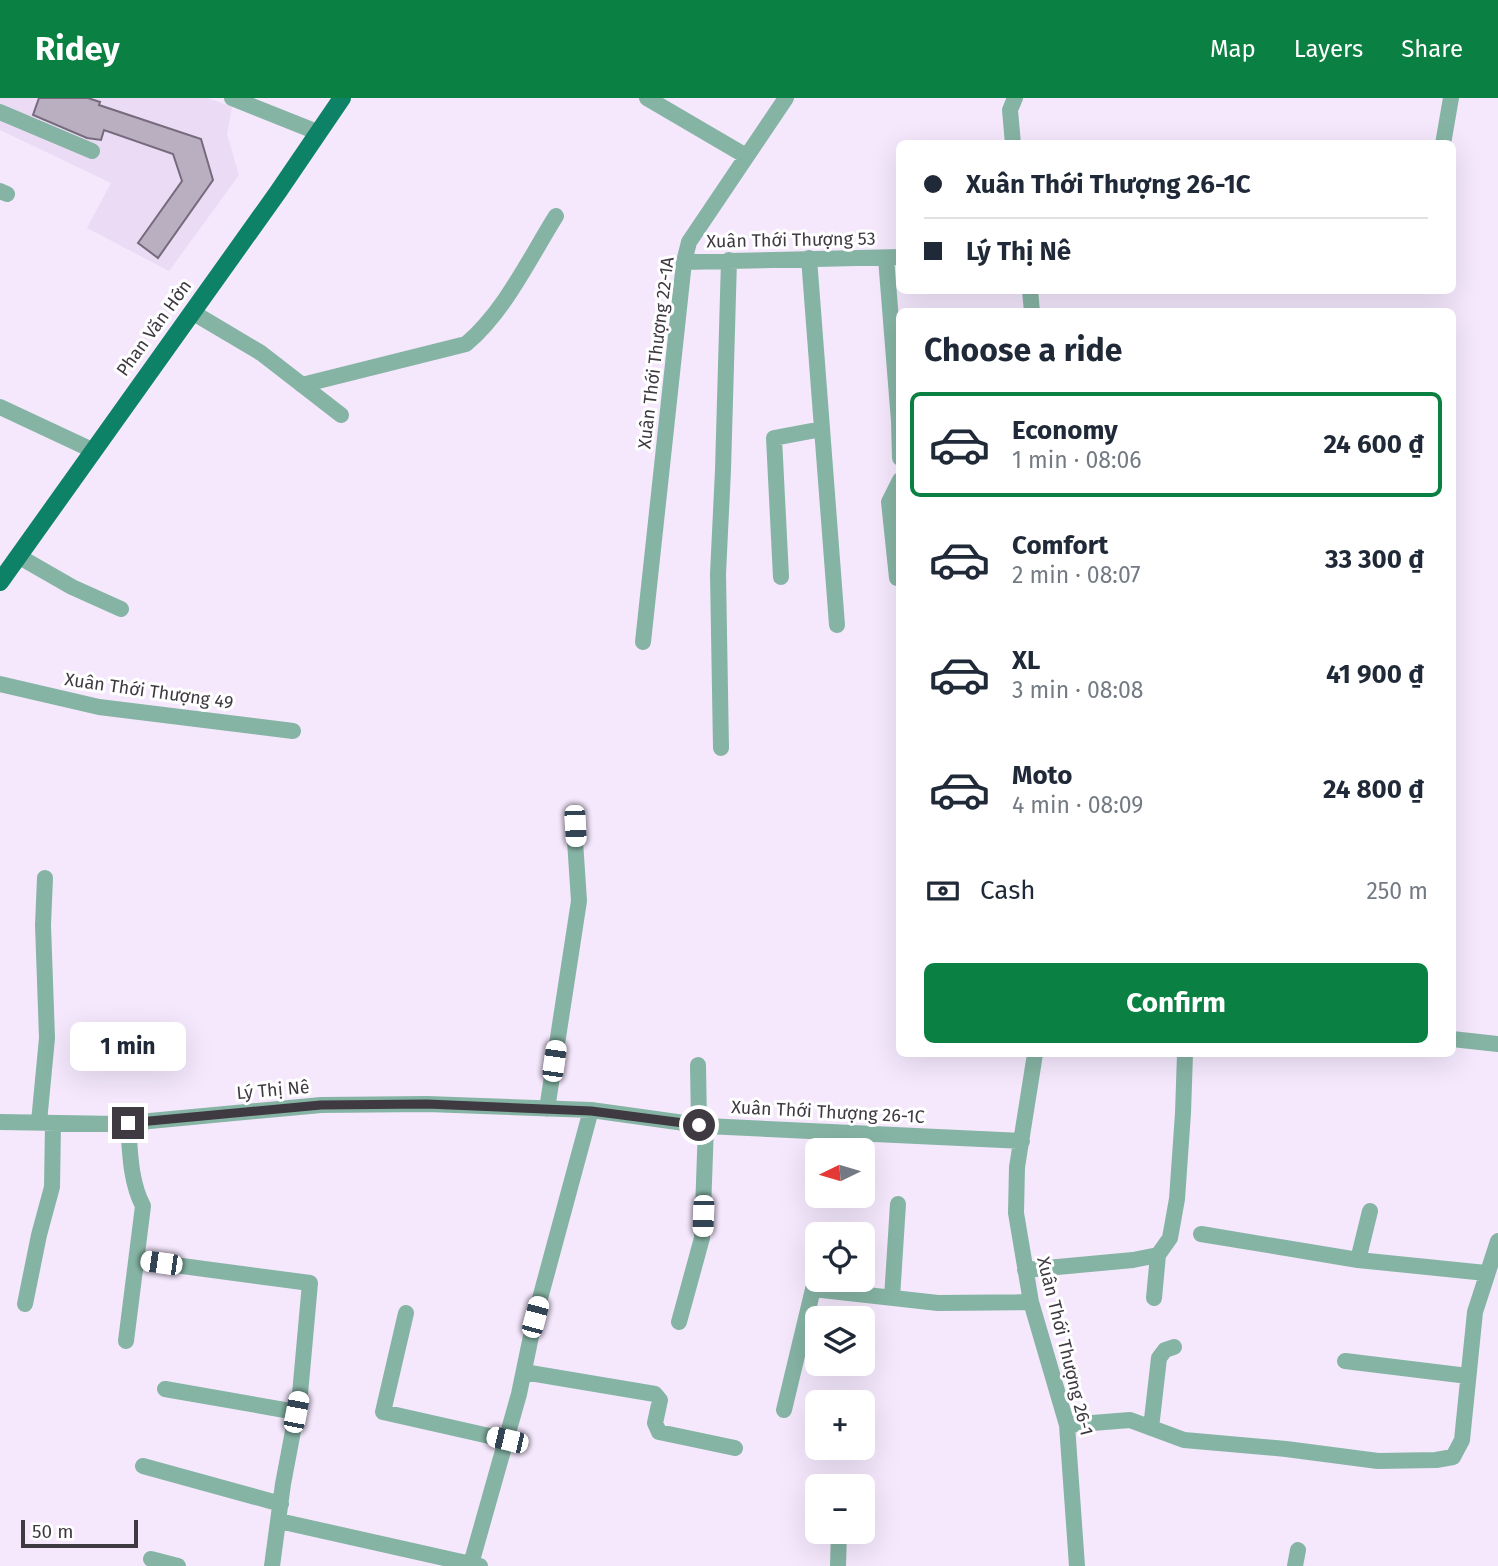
<!DOCTYPE html>
<html lang="en">
<head>
<meta charset="utf-8">
<style>
	:root { --surface:#fff; --page:#f2f2f3; --text:#1f2937; --muted:#747a83; --line:#e0e1e3; --accent:#0b8043 }
	body { margin:0; font-family:"Fira Sans",sans-serif; background:var(--page); color:var(--text); height:100vh; display:flex; flex-direction:column; font-size:26px; white-space:nowrap }
	* { box-sizing:border-box; margin:0 }
	p { font-size:23px; color:var(--muted) }
	.icon { flex:none; width:38px; height:38px; fill:none; stroke:currentColor; stroke-width:2; stroke-linecap:round; stroke-linejoin:round }
	.map { position:relative; flex:1; overflow:hidden }
	.drawer { position:absolute; left:896px; top:210px; width:560px; height:749px; display:flex; flex-direction:column; background:var(--surface); border-radius:10px; box-shadow:0 7px 28px #0002 }
	.drawer>* { flex:none }
	.banner { position:absolute; left:896px; top:42px; width:560px; height:154px; border-radius:10px; box-shadow:0 7px 28px #0002; display:grid; align-content:center; height:154px; padding:0 28px; background:var(--surface) }
	.needle { width:46px; rotate:265deg }
	.buttons { position:absolute; left:805px; top:1040px; display:grid; gap:14px }
	.buttons a { display:grid; place-items:center; width:70px; height:70px; border-radius:10px; background:var(--surface); box-shadow:0 7px 28px #0002; font-size:35px }
	.scale { position:absolute; left:21px; bottom:18px; width:117px; box-sizing:border-box; padding-left:7px; border:4px solid #3f3a42; border-top:0; font-size:19px; line-height:24px; white-space:nowrap; color:#3f3a42; -webkit-text-stroke:5px #fff; paint-order:stroke }
	.end { position:absolute; width:32px; height:32px; margin:-16px; border:9px solid #3f3a42; background:#fff; box-shadow:0 0 0 4px #fff }
	.from { border-radius:50% }
	.bubble { position:absolute; height:49px; border-radius:10px; background:var(--surface); box-shadow:0 7px 28px #0002; font-size:23px; font-weight:700; line-height:49px; text-align:center }
	.car { position:absolute; width:21px; height:42px; margin:-21px -10px; border-radius:9px; box-shadow:0 0 5px 2px #0007; background:linear-gradient(#fff 24%,#345 0 40%,#fff 0 76%,#345 0 86%,#fff 0) }
	.banner b { display:flex; align-items:center; gap:24px; height:66px; font-size:26px }
	.banner b+b { border-top:2px solid var(--line) }
	.banner i { width:18px; height:18px; background:var(--text) }
	ul { padding:0; list-style:none }
	li { display:flex; align-items:center; gap:21px; height:105px; margin:0 14px 10px; padding:0 14px; border:4px solid transparent; border-radius:10px }
	li div { flex:1 }
	li b { display:block; font-size:26px }
	li em { font-style:normal; font-weight:700 }
	li.current { border-color:var(--accent) }
	li>.icon { width:63px; height:63px; stroke-width:1.5 }
	h2 { padding:0 28px; font-size:32px; line-height:84px }
	.pay { display:flex; align-items:center; gap:18px; height:77px; padding:0 28px; font-size:26px }
	.pay p { margin-inline-start:auto }
	.button { display:flex; gap:14px; margin-top:auto; padding:14px 28px }
	.button a { flex:1; height:80px; border-radius:10px; background:var(--accent); color:#fff; font-size:28px; font-weight:700; line-height:80px; text-align:center }
	header { display:flex; align-items:center; gap:42px; box-sizing:border-box; height:98px; padding:0 35px; background:var(--accent); color:#fff }
	header strong { font-size:33px }
	nav { display:flex; gap:38px; margin-inline-start:auto; font-size:24px }
	.map>svg:first-child { display:block }
	.built { fill:#ebdbf5 }
	.building { fill:#baaec1; stroke:#766b7d; stroke-width:2 }
	.lines { fill:none; stroke-linecap:round; stroke-linejoin:round }
	.minor { stroke:#86b4a4; stroke-width:16 }
	.major { stroke:#0d8267; stroke-width:18 }
	.route { stroke:#3f3a42; stroke-width:9 }
	.labels { text-anchor:middle; stroke-width:6; stroke-linejoin:round; paint-order:stroke }
	.street-label { font-size:18px; fill:#3f3a42; stroke:#fff }
</style>
</head>
<body>
<header>
<strong>Ridey</strong>
<nav><a>Map</a><a>Layers</a><a>Share</a></nav>
</header>
<div class="map">
<svg width="1498" height="1468" viewBox="0 0 1498 1468">
	<rect width="100%" height="100%" fill="#f5e8fd"/>
	<!-- built -->
	<path class="built" d="M0 0H208L232 9 227 36 239 77 169 173 87 130 111 85 0 32Z"/>
	<!-- building -->
	<path class="building" d="M39 0H88L100 4 99 7 201 41 213 82 158 160 138 145 182 83 173 56 104 32 101 42 87 40 33 17Z"/>
	<g class="lines">
		<!-- minor -->
		<path class="minor" d="M232 0 317 34
			M647 0 746 58
			M0 14 92 53
			M1013 46 1010 12 1015 0
			M1443 46 1451 0
			M0 93 7 96
			M809 160 837 527
			M886 160 899 323 900 360
			M684 164 900 159
			M1030 192 1032 214
			M192 214 261 255 341 317
			M302 287 466 246C505 213 529 161 556 118
			M0 309 92 352
			M18 458 72 489 121 511
			M781 479 774 340 822 331
			M897 480 889 404 900 382
			M643 544 684 164 689 144 786 0
			M0 586 99 609 293 633
			M721 650 718 476 723 372 729 162
			M1452 941 1498 946
			M1035 956 1017 1069 1016 1115 1031 1204 1067 1327 1077 1468
			M698 967 699 1027
			M547 1011 579 803 574 728
			M0 1024 118 1026 321 1007 427 1006 591 1012 706 1028 1022 1043
			M39 1024 47 940 43 827 45 780
			M1201 1136 1358 1162 1486 1175
			M137 1162 310 1185 300 1296 283 1386 272 1468
			M1358 1162 1370 1113
			M1025 1172 1133 1162 1158 1157 1170 1140 1177 1101 1183 1015 1185 956
			M892 1200 898 1106
			M1154 1200 1158 1157
			M25 1206 39 1137 52 1089 53 1025
			M406 1215 383 1314 507 1342
			M679 1224 702 1140 706 1028
			M126 1243 143 1108C130 1083 130 1053 128 1025
			M1345 1263 1468 1278
			M524 1274 655 1296 660 1302 655 1325 659 1334 735 1350
			M165 1291 296 1314
			M784 1312 813 1191 938 1205 1031 1204
			M1067 1327 1130 1322 1184 1342 1286 1351 1378 1363 1436 1362 1453 1359 1462 1342 1475 1214 1498 1143
			M1151 1330 1159 1260 1165 1252 1174 1249
			M143 1368 281 1406
			M279 1423 480 1468
			M151 1461 178 1468
			M471 1466 519 1296 535 1219 591 1012
			M838 1468 839 1433
			M1295 1468 1298 1452"/>
		<!-- major -->
		<path class="major" d="M0 484 278 94 342 0"/>
	</g>
	<g class="lines">
		<!-- route -->
		<path class="route" d="M128 1025 321 1007 427 1006 591 1013 699 1027"/>
	</g>
	<g class="labels">
		<!-- street labels -->
		<g class="street-label">
			<text transform="translate(791 142) rotate(-1)" y="6">Xuân Thới Thượng 53</text>
			<text transform="translate(154 230) rotate(-54)" y="6">Phan Văn Hớn</text>
			<text transform="translate(656 255) rotate(-83)" y="6">Xuân Thới Thượng 22-1A</text>
			<text transform="translate(149 593) rotate(8)" y="6">Xuân Thới Thượng 49</text>
			<text transform="translate(273 992) rotate(-5)" y="6">Lý Thị Nê</text>
			<text transform="translate(828 1014) rotate(3)" y="6">Xuân Thới Thượng 26-1C</text>
			<text transform="translate(1065 1248) rotate(76)" y="6">Xuân Thới Thượng 26-1</text>
		</g>
	</g>
</svg>
<div class="buttons">
<a><svg class="needle" viewBox="-14 -14 28 28"><path d="M0-13l5 13h-10z" fill="#e53935"/><path d="M0 13l5-13h-10z" fill="#747a83"/></svg></a>
<a><svg class="icon" aria-label="locate" viewBox="0 0 24 24"><circle cx="12" cy="12" r="6"/><path d="M12 2v4M12 18v4M2 12h4M18 12h4"/></svg></a>
<a><svg class="icon" aria-label="layers" viewBox="0 0 24 24"><path d="M12 4l9 5-9 5-9-5zM3 14l9 5 9-5"/></svg></a>
<a>+</a>
<a>−</a>
</div>
<div class="scale">50 m</div>
<i class="end from" style="left:699px;top:1027px"></i>
<i class="end" style="left:128px;top:1025px"></i>
<div class="bubble" style="left:70px;top:924px;width:116px">1 min</div>
<i class="car" style="left:575px;top:728px;rotate:177deg"></i>
<i class="car" style="left:554px;top:963px;rotate:8deg"></i>
<i class="car" style="left:703px;top:1118px;rotate:182deg"></i>
<i class="car" style="left:161px;top:1165px;rotate:278deg"></i>
<i class="car" style="left:535px;top:1219px;rotate:15deg"></i>
<i class="car" style="left:296px;top:1314px;rotate:11deg"></i>
<i class="car" style="left:507px;top:1342px;rotate:283deg"></i>
<div class="banner">
<b><i class="from"></i>Xuân Thới Thượng 26-1C</b>
<b><i></i>Lý Thị Nê</b>
</div>
<section class="drawer">
<h2>Choose a ride</h2>
<ul>
<li class="current"><svg class="icon" aria-label="car" viewBox="0 0 24 24"><path d="M5 17H2v-5l4-1 3-4h7l3 4 3 1v5h-3M9 17h6M6 11h13"/><circle cx="7" cy="17" r="2"/><circle cx="17" cy="17" r="2"/></svg><div><b>Economy</b><p>1 min · 08:06</p></div><em>24 600 ₫</em></li>
<li><svg class="icon" aria-label="car" viewBox="0 0 24 24"><path d="M5 17H2v-5l4-1 3-4h7l3 4 3 1v5h-3M9 17h6M6 11h13"/><circle cx="7" cy="17" r="2"/><circle cx="17" cy="17" r="2"/></svg><div><b>Comfort</b><p>2 min · 08:07</p></div><em>33 300 ₫</em></li>
<li><svg class="icon" aria-label="car" viewBox="0 0 24 24"><path d="M5 17H2v-5l4-1 3-4h7l3 4 3 1v5h-3M9 17h6M6 11h13"/><circle cx="7" cy="17" r="2"/><circle cx="17" cy="17" r="2"/></svg><div><b>XL</b><p>3 min · 08:08</p></div><em>41 900 ₫</em></li>
<li><svg class="icon" aria-label="car" viewBox="0 0 24 24"><path d="M5 17H2v-5l4-1 3-4h7l3 4 3 1v5h-3M9 17h6M6 11h13"/><circle cx="7" cy="17" r="2"/><circle cx="17" cy="17" r="2"/></svg><div><b>Moto</b><p>4 min · 08:09</p></div><em>24 800 ₫</em></li>
</ul>
<div class="pay"><svg class="icon" aria-label="cash" viewBox="0 0 24 24"><path d="M3 7h18v10H3z"/><circle cx="12" cy="12" r="2"/></svg>Cash<p>250 m</p></div>
<div class="button"><a>Confirm</a></div>
</section>
</div>
</body>
</html>
